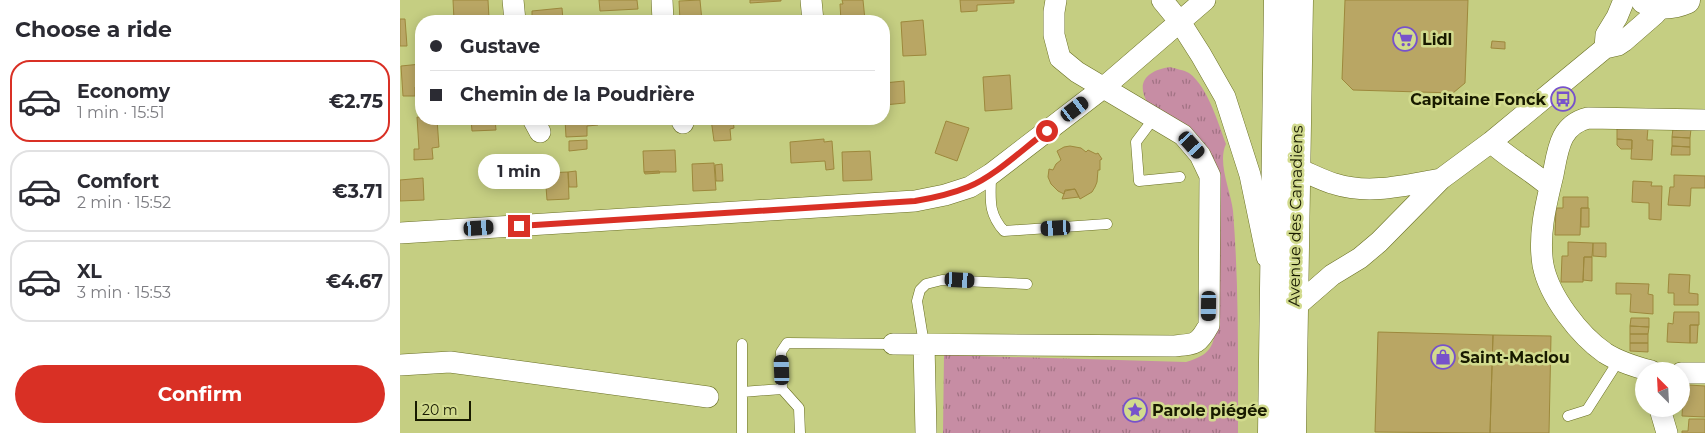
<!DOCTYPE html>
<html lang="en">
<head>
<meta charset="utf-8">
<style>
	:root { --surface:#fff; --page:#f7f7f7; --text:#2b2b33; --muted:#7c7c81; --line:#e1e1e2; --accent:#d93025 }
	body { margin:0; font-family:Montserrat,sans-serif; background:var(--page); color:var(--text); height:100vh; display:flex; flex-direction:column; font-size:19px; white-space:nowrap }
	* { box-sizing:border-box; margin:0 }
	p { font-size:16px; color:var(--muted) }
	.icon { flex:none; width:28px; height:28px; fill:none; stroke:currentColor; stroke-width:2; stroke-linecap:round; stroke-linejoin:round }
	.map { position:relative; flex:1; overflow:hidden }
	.sheet { display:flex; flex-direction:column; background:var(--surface); width:400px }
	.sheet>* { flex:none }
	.hud { position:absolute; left:15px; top:15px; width:475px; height:110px; border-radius:20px; box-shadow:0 2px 12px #0003; display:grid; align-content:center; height:110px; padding:0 15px; background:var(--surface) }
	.needle { width:32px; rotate:336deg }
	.buttons { position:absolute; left:1235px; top:362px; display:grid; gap:10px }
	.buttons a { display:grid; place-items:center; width:55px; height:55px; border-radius:50%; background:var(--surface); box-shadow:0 2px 12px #0003; font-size:25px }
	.scale { position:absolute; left:15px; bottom:12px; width:56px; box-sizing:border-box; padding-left:5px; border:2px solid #181a00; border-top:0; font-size:14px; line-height:18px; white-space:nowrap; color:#181a00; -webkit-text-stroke:4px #d2db8e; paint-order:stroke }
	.end { position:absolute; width:22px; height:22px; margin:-11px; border:6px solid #d93025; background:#fff; box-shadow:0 0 0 2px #fff }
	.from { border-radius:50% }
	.bubble { position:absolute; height:35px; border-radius:18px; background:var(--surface); box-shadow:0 2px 12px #0003; font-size:16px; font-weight:700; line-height:35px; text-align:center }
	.car { position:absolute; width:15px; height:30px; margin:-15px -8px; border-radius:6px; box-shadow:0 0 4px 1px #0007; background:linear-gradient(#222 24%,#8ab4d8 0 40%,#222 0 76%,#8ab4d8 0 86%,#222 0) }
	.hud b { display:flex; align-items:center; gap:18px; height:48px; font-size:19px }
	.hud b+b { border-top:1px solid var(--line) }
	.hud i { width:12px; height:12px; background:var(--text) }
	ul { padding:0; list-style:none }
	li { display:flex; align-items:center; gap:15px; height:82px; margin:0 10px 8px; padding:0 5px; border:2px solid var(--line); border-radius:20px }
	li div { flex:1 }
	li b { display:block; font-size:19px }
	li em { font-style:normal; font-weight:700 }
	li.current { border-color:var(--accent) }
	li>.icon { width:45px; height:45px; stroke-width:1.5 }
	h2 { padding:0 15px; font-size:22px; line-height:60px }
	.cta { display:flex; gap:10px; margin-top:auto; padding:10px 15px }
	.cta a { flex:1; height:58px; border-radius:30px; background:var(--accent); color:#fff; font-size:20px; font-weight:700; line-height:58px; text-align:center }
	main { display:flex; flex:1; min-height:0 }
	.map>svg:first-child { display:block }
	.grass { fill:url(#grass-tufts) }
	.building { fill:#b9a664; stroke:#9d883c }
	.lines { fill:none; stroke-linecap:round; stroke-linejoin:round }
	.lane-casing { stroke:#696f23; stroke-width:11 }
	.street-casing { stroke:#696f23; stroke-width:22 }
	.secondary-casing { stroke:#696f23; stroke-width:29 }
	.lane { stroke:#fff; stroke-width:10 }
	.street { stroke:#fff; stroke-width:21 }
	.secondary { stroke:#fff; stroke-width:28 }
	.route { stroke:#d93025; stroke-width:6 }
	.labels { text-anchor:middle; stroke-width:5; stroke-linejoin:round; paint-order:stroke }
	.poi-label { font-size:16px; font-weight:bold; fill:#181a00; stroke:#d2db8e; text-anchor:start }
	.street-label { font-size:16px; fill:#181a00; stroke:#d2db8e }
</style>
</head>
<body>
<main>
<section class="sheet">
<h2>Choose a ride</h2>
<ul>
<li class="current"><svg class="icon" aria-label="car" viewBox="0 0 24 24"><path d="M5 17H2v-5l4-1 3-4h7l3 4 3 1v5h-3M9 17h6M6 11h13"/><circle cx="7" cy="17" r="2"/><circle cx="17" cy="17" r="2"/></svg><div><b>Economy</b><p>1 min · 15:51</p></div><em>€2.75</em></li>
<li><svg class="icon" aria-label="car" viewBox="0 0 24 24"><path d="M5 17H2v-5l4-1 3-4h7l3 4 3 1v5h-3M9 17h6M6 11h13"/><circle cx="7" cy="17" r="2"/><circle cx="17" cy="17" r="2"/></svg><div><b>Comfort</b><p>2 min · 15:52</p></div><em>€3.71</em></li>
<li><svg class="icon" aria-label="car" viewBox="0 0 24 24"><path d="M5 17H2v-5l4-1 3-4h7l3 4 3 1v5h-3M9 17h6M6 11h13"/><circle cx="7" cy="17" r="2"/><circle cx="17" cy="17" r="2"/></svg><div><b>XL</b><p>3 min · 15:53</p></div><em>€4.67</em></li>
</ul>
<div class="cta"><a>Confirm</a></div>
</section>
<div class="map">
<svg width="1305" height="433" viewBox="0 0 1305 433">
	<defs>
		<pattern id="grass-tufts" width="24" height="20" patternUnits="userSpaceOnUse" patternTransform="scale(1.25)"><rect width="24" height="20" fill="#c78da4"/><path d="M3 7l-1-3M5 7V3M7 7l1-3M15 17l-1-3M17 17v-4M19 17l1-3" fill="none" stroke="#a17283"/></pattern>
	</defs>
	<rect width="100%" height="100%" fill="#c5ce82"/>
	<!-- grass -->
	<path class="grass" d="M770 67C776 69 784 70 789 73 808 87 818 123 826 144 817 163 831 191 833 211 839 285 838 359 838 433H543L544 355 786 362C810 355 814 347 816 324L818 175 747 102C735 80 750 70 770 67Z"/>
	<!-- building -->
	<path class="building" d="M53 0H88L89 18 54 20Z
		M199 0H237L238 9 200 11Z
		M300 0 302 21H280L279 1Z
		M350 0H381V1L350 3Z
		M442 0H463L465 20 441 21 440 4H443Z
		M560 0H614V3L577 5V11L561 12Z
		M945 0H1068L1065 83 1053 93 953 90 942 79Z
		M162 8 163 20 132 21V11Z
		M0 19H5L7 46H0Z
		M523 20 526 55 503 56 501 22Z
		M1092 41 1105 42V49L1091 48Z
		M21 64V87H15V96H3L1 66Z
		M610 75 612 109 585 111 583 77Z
		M504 81 505 103 484 105V83Z
		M484 105H486L487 115H484Z
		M17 117 37 119 39 147 32 148 33 159 14 160V149H19Z
		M71 119H95L96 130 72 131Z
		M165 119H198V125L187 126V136L166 137Z
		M216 119H243V121L216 122Z
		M311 119H333L334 128 330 129 331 140 314 141Z
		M546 121 569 128 557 161 535 153Z
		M1217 128H1248L1247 140H1253L1252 160 1231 159 1232 140 1217 139Z
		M1273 128 1291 129 1290 138 1272 137Z
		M1272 137 1290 138V147L1272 146Z
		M424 139V142L432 141 434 169 426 170 425 161 391 163 390 142Z
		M1217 139 1232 140V149H1221L1217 145Z
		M187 140V149L169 151V141Z
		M670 146 681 148 686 152 688 150 696 154 698 153 702 159 700 160V170H698L697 182 695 187 692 192 680 199 675 189 665 190 664 194 658 191 651 184 648 177 649 169 653 170 656 164 661 160 657 151 664 147Z
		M1272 146 1290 147V155H1271Z
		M275 150 276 172H244L243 151Z
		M470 151 472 180 443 181 442 152Z
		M126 159 128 180 94 182 92 161Z
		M314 163 316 190 293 191 292 164Z
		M322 164 323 181H316L315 165Z
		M176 171 177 187H169L168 172Z
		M259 171 260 173 245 174 244 172Z
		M168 172 169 199 147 200 145 173Z
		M1274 175 1305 176V188H1291L1290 206 1268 205 1270 187H1274Z
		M23 178 24 200 0 201V180Z
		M1233 181 1252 182 1251 186H1262L1261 220 1249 219V203L1232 202Z
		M675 189 679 197 662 199 665 191Z
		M1163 197H1188V208H1181L1180 235H1155L1156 208H1163Z
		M1181 208H1189V227H1181Z
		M1168 242 1193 243 1192 257H1184L1183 282H1161L1162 256H1168Z
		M1193 243H1206V257L1193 256Z
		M1184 257H1192V281L1183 280Z
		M1269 274 1290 275 1289 293 1298 294V305H1274V293H1268Z
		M1216 283 1249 284 1248 294 1253 295V314L1230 312 1231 294H1216Z
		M1274 312H1299V325H1290V343L1267 342 1268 323 1273 324Z
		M1231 318H1249V327L1230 326Z
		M1290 325H1298L1297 343H1290Z
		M1230 326 1249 327 1248 334H1230Z
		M978 332 1093 335 1090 433 975 432Z
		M1230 334H1248V343H1230Z
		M1093 335 1151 336 1149 433H1090Z
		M1230 343H1248V352L1230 351Z
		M1289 385 1305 386V417L1282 416 1283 398H1289Z
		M1289 419H1305V433H1282V431H1288Z"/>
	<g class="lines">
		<!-- lane casing -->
		<g class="lane-casing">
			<path id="lane" d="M754 118 736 142 739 181 780 177
				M591 174C591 198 587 212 604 231L707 224
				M342 344V392L382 389 381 352 387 343 493 344
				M524 344 517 301 520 290 526 284 542 280 627 284
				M382 389 399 408 400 433
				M342 392V433
				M1168 416 1187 410 1219 360"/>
		</g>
		<!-- street casing -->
		<g class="street-casing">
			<path id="street" d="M113 0 115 21
				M262 0 263 21
				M411 0 413 21
				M762 0 780 22 801 55 825 97 850 175 867 257
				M1205 48 1206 35 1217 17 1224 0
				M133 119 140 132
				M281 119 283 123
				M1091 142C1109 159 1131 170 1150 187
				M896 168C909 173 921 180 935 184 970 195 1006 185 1041 179
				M0 233 515 201 545 195 570 187 591 174 703 88 805 0
				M894 308 932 275 960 258 979 242 1041 179 1091 142 1205 48 1218 45 1224 41 1255 14 1263 5
				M493 344 773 346C796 344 798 345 809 325L810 176 800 155 783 135 677 72 660 58 654 35V12L656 0
				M524 344 526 433
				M0 365 50 362 308 397
				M1251 371C1236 367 1219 362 1205 353 1179 335 1149 296 1143 265 1138 234 1146 204 1153 175 1158 149 1160 125 1188 118L1305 120
				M1281 373H1305
				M1260 409 1267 433"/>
		</g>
		<!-- secondary casing -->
		<g class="secondary-casing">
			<path id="secondary" d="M1245 0C1259 6 1272 6 1286 0
				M872 433 878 0
				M892 433 899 0"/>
		</g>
		<!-- lane -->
		<use href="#lane" class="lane"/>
		<!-- street -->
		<use href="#street" class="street"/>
		<!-- secondary -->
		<use href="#secondary" class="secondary"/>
	</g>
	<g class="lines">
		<!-- route -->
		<path class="route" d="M119 226 515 201C533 198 551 194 568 187 594 177 624 148 647 131"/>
	</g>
	<!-- icons -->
	<defs>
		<g id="supermarket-ring" transform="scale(1.25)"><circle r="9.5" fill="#d2db8e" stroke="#7752cb" stroke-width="1.5"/><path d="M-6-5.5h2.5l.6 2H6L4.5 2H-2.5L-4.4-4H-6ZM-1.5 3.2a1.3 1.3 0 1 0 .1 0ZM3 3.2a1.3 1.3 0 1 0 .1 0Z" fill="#7752cb"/></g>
		<g id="bus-ring" transform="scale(1.25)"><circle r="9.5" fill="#d2db8e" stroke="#7752cb" stroke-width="1.5"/><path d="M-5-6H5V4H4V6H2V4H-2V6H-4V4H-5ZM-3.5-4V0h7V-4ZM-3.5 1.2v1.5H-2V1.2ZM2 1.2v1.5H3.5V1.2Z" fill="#7752cb"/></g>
		<g id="shop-ring" transform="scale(1.25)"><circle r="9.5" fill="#d2db8e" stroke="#7752cb" stroke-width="1.5"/><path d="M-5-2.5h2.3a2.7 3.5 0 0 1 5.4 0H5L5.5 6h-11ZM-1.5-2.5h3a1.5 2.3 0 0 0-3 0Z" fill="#7752cb"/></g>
		<g id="sight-ring" transform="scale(1.25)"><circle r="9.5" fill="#d2db8e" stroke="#7752cb" stroke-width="1.5"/><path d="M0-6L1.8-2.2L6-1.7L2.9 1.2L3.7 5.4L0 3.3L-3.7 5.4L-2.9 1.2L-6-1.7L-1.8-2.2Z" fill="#7752cb"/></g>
	</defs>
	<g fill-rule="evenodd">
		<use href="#supermarket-ring" x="1005" y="39"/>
		<use href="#bus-ring" x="1163" y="99"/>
		<use href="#shop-ring" x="1043" y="357"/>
		<use href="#sight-ring" x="735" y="410"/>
	</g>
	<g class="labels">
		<!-- poi labels -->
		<g class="poi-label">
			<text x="1022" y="45">Lidl</text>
			<text x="1146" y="105" text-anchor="end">Capitaine Fonck</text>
			<text x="1060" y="363">Saint-Maclou</text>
			<text x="752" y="416">Parole piégée</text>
		</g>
		<!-- street labels -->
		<g class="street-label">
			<text transform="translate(895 216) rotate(-89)" y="6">Avenue des Canadiens</text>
		</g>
	</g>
</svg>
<div class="buttons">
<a><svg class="needle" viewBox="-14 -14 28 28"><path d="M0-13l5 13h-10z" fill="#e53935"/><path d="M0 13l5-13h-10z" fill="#7c7c81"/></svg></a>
</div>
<div class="scale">20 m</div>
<i class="end from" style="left:647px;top:131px"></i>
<i class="end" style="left:119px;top:226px"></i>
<div class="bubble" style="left:78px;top:154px;width:82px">1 min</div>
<i class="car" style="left:675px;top:109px;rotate:53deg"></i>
<i class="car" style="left:792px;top:145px;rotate:138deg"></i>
<i class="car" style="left:79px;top:228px;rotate:86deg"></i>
<i class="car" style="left:656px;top:228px;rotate:267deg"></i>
<i class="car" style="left:560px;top:280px;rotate:93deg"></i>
<i class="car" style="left:809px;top:306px;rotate:181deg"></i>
<i class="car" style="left:382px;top:370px;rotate:358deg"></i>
<div class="hud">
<b><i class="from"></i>Gustave</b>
<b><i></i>Chemin de la Poudrière</b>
</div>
</div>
</main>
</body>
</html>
